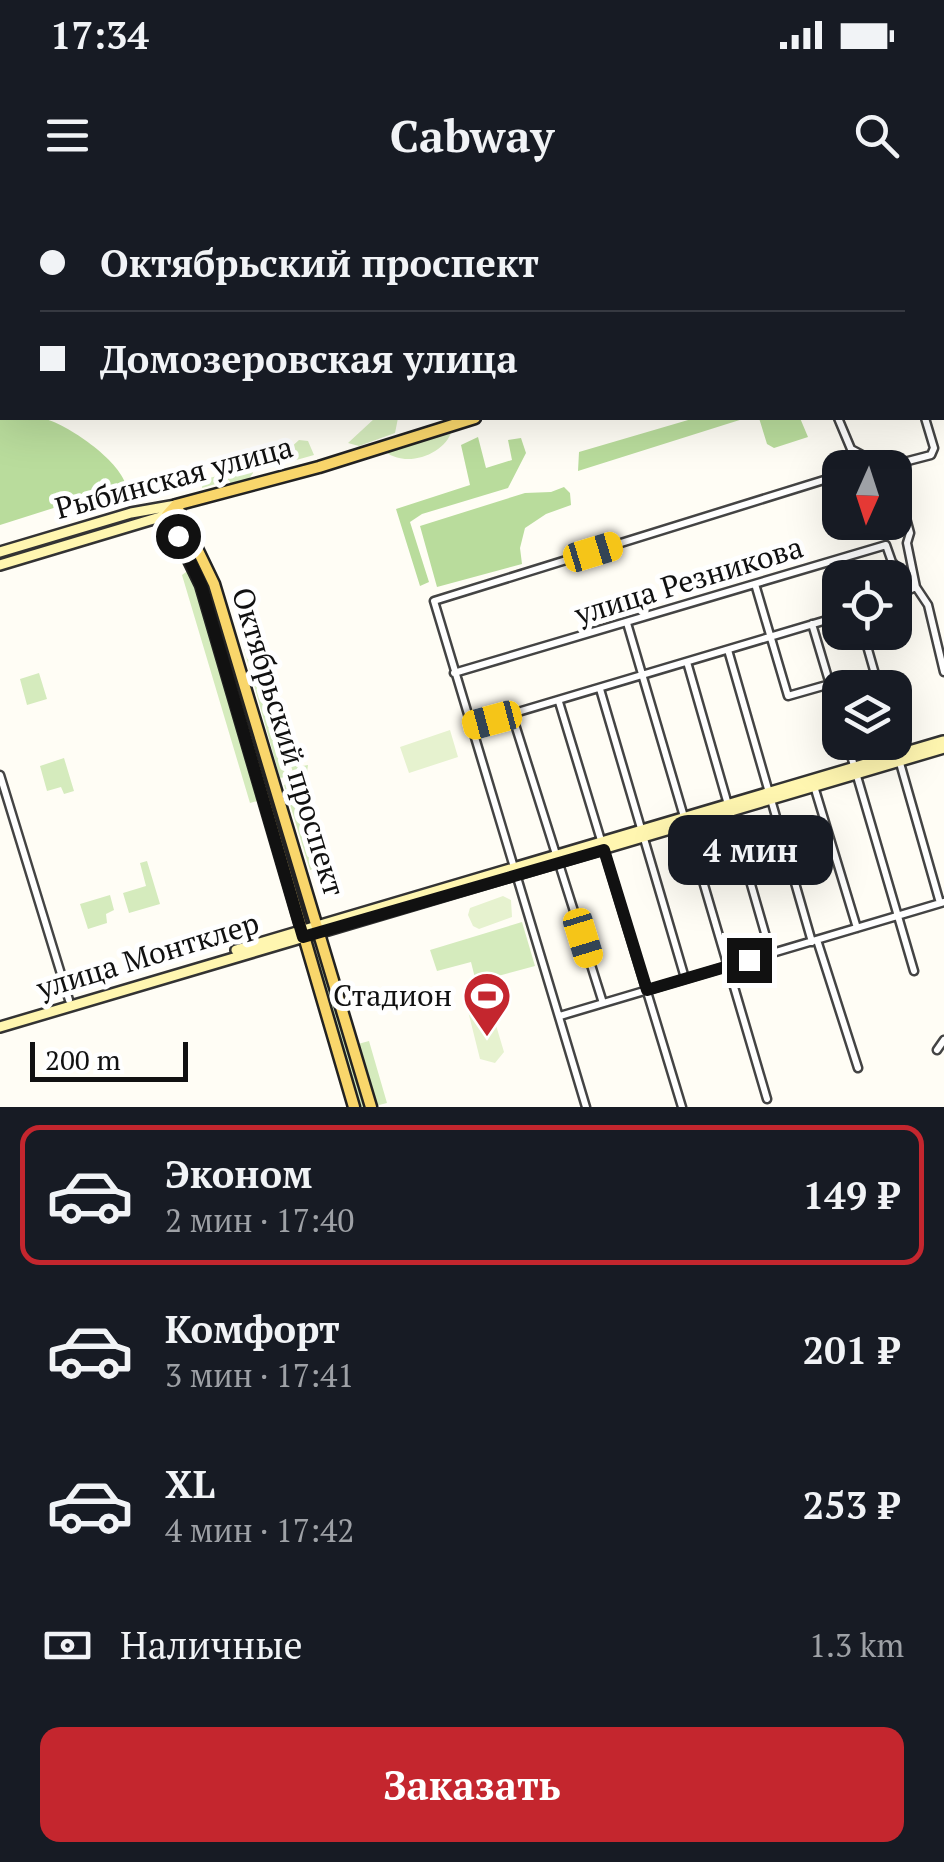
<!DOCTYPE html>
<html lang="ru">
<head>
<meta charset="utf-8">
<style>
	:root { --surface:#171b24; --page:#242831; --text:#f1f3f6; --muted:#9ea1a6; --line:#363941; --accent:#c4262e }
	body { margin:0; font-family:"PT Serif",serif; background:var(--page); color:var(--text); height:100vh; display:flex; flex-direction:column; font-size:38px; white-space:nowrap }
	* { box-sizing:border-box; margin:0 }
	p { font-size:32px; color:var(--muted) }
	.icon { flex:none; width:55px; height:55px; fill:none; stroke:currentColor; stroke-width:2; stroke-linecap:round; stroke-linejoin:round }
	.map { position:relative; height:907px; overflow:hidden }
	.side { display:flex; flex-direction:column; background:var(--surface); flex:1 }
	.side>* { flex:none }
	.banner { position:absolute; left:0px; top:0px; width:945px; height:220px; box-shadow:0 10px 40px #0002; display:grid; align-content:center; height:220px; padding:0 40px; background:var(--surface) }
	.needle { width:65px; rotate:183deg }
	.controls { position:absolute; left:822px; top:250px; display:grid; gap:20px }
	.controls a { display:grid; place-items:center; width:90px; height:90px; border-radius:20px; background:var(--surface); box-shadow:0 10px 40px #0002; font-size:50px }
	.scale { position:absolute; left:30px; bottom:25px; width:158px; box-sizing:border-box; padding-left:10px; border:5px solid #111; border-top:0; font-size:28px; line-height:35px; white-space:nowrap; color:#111; -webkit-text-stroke:8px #fff; paint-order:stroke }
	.end { position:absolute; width:45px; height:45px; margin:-22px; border:12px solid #111; background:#fff; box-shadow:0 0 0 5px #fff }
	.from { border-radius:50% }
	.bubble { position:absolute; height:70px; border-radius:20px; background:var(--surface); box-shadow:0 10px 40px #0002; font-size:32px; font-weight:800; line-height:70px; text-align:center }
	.car { position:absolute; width:30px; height:60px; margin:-30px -15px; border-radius:12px; box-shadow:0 0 8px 2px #0007; background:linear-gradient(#f5c518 24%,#345 0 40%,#f5c518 0 76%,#345 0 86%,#f5c518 0) }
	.banner b { display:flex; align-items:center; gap:35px; height:95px; font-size:38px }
	.banner b+b { border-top:2px solid var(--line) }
	.banner i { width:25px; height:25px; background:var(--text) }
	ul { padding:18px 0 0; list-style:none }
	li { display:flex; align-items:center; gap:30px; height:140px; margin:0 20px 15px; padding:0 20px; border:5px solid transparent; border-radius:20px }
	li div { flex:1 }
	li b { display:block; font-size:38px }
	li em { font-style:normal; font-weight:800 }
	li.selected { border-color:var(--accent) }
	li>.icon { width:90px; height:90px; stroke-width:1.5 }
	.pay { display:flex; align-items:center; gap:25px; height:110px; padding:0 40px; font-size:38px }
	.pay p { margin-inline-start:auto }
	.cta { display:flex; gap:20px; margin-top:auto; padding:20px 40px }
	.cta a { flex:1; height:115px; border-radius:20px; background:var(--accent); color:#fff; font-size:40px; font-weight:800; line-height:115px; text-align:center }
	.status { display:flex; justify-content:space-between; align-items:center; height:70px; padding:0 50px; background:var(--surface); direction:ltr }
	.status svg { height:28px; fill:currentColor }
	header { display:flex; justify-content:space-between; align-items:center; height:130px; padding:0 40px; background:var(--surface); font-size:45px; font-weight:800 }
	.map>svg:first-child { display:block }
	.green { fill:#d5ebbd }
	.forest { fill:#b9dc9c }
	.pitch { fill:#e6f2cf }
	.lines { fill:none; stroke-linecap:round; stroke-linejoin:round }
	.street-casing { stroke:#444; stroke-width:11 }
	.secondary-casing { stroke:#333; stroke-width:14 }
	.primary-casing { stroke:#222; stroke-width:15 }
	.street { stroke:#fff; stroke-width:6 }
	.secondary { stroke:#fff6b0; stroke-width:9 }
	.primary { stroke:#f9d66b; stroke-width:10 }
	.route { stroke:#111; stroke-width:12 }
	.labels { text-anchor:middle; stroke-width:10; stroke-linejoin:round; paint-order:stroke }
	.street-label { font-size:30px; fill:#111; stroke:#fff }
	.poi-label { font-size:30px; fill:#111; stroke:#fff; text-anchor:end }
</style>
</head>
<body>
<div class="status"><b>17:34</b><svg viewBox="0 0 49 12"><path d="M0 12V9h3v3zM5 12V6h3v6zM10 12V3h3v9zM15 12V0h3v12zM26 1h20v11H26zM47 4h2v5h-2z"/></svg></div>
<header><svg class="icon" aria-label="menu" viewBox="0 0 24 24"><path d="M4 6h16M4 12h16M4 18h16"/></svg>Cabway<svg class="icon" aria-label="search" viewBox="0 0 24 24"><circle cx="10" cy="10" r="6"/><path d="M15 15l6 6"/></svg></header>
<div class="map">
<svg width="944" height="907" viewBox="0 0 944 907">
	<rect width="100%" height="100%" fill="#fffdf5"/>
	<!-- green -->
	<path class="green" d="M375 218H398L395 233 359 246 348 243Z
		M452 230C445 255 406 268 386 252Z
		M299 240 308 241 314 255 268 268Z
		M251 266 253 273 246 283 231 285 229 280 202 288 203 280Z
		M181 326 200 356 313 721 309 723 206 384Z
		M189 370 199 398 261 600 250 603 182 375Z
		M252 447 289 576 280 578 244 449Z
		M39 473 47 499 27 505 20 479Z
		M276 500 297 567 308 565 307 572 294 576 272 501Z
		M64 558 74 591 64 594 61 587 47 591 40 566Z
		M289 583 316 668 310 670 284 585Z
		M147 661 160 704 129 713 123 693 146 686 140 663Z
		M110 695 114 710 106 714 107 723 88 729 80 704Z
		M522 722 535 766 476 782 471 762 437 771 430 750Z
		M320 754 366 907H360L314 755Z
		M369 841 387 903 375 906 358 844Z"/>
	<!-- forest -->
	<path class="forest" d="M0 0H204L2 2V12Z
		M0 202 2 218C15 218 30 215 42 218 68 224 119 260 126 285L0 325Z
		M695 218H746L578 271 579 252Z
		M759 218H800L808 237 774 248 767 244Z
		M478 237 486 268 512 260 508 240 521 238 526 253 508 288 422 314 410 322 429 382 420 386 396 309 470 285 461 245Z
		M564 287 570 293 571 305 546 314 525 328 520 348 522 364 437 387 420 326 525 293 551 292Z"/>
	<!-- pitch -->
	<path class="pitch" d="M450 530 458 557 409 573 400 547Z
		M503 696 511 700 512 717 479 729 473 726 468 715 470 708Z
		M478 793 487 795 504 852 495 863 480 859 466 803 469 797Z"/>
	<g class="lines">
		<!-- street casing -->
		<g class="street-casing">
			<path id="street" d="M838 218 851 249 885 267 931 255 934 248 925 218
				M895 277 910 333 907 343 916 387 928 405 944 472
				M755 384 788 496 830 484
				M627 423 767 899
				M812 424 840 518
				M863 432 879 488
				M728 450 812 742
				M687 462 771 754
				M454 473 886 345 892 362 916 387 895 396
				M600 489 685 778
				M559 502 682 907
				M512 515 603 803
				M471 526 840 416
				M847 542 914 771
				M894 542 940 703
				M0 575 69 800
				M814 586 857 728
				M817 740 858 868
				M560 816 944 702
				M937 850 944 840
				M586 907 434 401 840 275"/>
		</g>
		<!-- secondary casing -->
		<g class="secondary-casing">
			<path id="secondary" d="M0 352 131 313 176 305
				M0 365 167 315
				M236 750 943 541
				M0 827 944 548"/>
		</g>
		<!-- primary casing -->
		<g class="primary-casing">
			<path id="primary" d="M772 2V0
				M176 305 167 315 201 385 354 907
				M176 305 214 384 371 907
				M176 305 319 267 475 218"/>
		</g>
		<!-- street -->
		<use href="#street" class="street"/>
		<!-- secondary -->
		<use href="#secondary" class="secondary"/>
		<!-- primary -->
		<use href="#primary" class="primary"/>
	</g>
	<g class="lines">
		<!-- route -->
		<path class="route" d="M178 336 201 385 303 737 604 650 647 790 749 760"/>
	</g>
	<!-- icons -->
	<defs>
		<g id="stadium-pin" transform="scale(2.5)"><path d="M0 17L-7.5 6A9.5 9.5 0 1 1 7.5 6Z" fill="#c4262e" stroke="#fff"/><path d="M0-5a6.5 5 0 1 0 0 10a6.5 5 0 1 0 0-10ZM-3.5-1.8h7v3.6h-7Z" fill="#fff"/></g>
	</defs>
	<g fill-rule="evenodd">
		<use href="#stadium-pin" x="487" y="796"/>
	</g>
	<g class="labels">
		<!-- street labels -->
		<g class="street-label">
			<text transform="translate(174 278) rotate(-15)" y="10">Рыбинская улица</text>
			<text transform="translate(689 381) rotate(-17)" y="10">улица Резникова</text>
			<text transform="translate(288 542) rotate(73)" y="10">Октябрьский проспект</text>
			<text transform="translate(148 756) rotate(-17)" y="10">улица Монтклер</text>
		</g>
		<!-- poi labels -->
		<g class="poi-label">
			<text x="452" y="806">Стадион</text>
		</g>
	</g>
</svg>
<div class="controls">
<a><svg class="needle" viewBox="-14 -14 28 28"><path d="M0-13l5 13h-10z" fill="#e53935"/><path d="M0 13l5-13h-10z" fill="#9ea1a6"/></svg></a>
<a><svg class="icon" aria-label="locate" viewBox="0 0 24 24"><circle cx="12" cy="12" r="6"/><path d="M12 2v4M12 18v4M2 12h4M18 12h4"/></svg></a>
<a><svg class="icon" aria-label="layers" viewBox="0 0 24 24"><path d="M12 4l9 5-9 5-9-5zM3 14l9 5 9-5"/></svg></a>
</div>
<div class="scale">200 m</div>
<i class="end from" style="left:178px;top:336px"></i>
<i class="end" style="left:749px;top:760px"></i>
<div class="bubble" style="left:668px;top:615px;width:165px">4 мин</div>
<i class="car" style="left:593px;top:352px;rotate:73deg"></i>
<i class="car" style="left:492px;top:520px;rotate:255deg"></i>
<i class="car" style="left:583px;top:738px;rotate:163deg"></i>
<div class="banner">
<b><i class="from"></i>Октябрьский проспект</b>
<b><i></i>Домозеровская улица</b>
</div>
</div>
<section class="side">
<ul>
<li class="selected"><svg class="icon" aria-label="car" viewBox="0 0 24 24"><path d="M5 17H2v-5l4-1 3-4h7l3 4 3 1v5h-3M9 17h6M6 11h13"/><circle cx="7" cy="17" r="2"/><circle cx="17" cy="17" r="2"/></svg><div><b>Эконом</b><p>2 мин · 17:40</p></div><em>149 ₽</em></li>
<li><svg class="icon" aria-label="car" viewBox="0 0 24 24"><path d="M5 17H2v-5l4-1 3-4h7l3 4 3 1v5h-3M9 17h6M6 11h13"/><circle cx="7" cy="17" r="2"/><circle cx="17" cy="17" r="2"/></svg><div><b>Комфорт</b><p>3 мин · 17:41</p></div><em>201 ₽</em></li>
<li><svg class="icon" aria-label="car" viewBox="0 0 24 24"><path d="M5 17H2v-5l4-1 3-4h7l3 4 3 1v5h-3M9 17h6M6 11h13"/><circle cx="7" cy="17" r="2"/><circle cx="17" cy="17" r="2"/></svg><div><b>XL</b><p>4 мин · 17:42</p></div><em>253 ₽</em></li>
</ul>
<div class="pay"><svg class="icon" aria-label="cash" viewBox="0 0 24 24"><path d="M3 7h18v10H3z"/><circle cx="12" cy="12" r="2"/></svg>Наличные<p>1.3 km</p></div>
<div class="cta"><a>Заказать</a></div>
</section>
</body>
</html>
